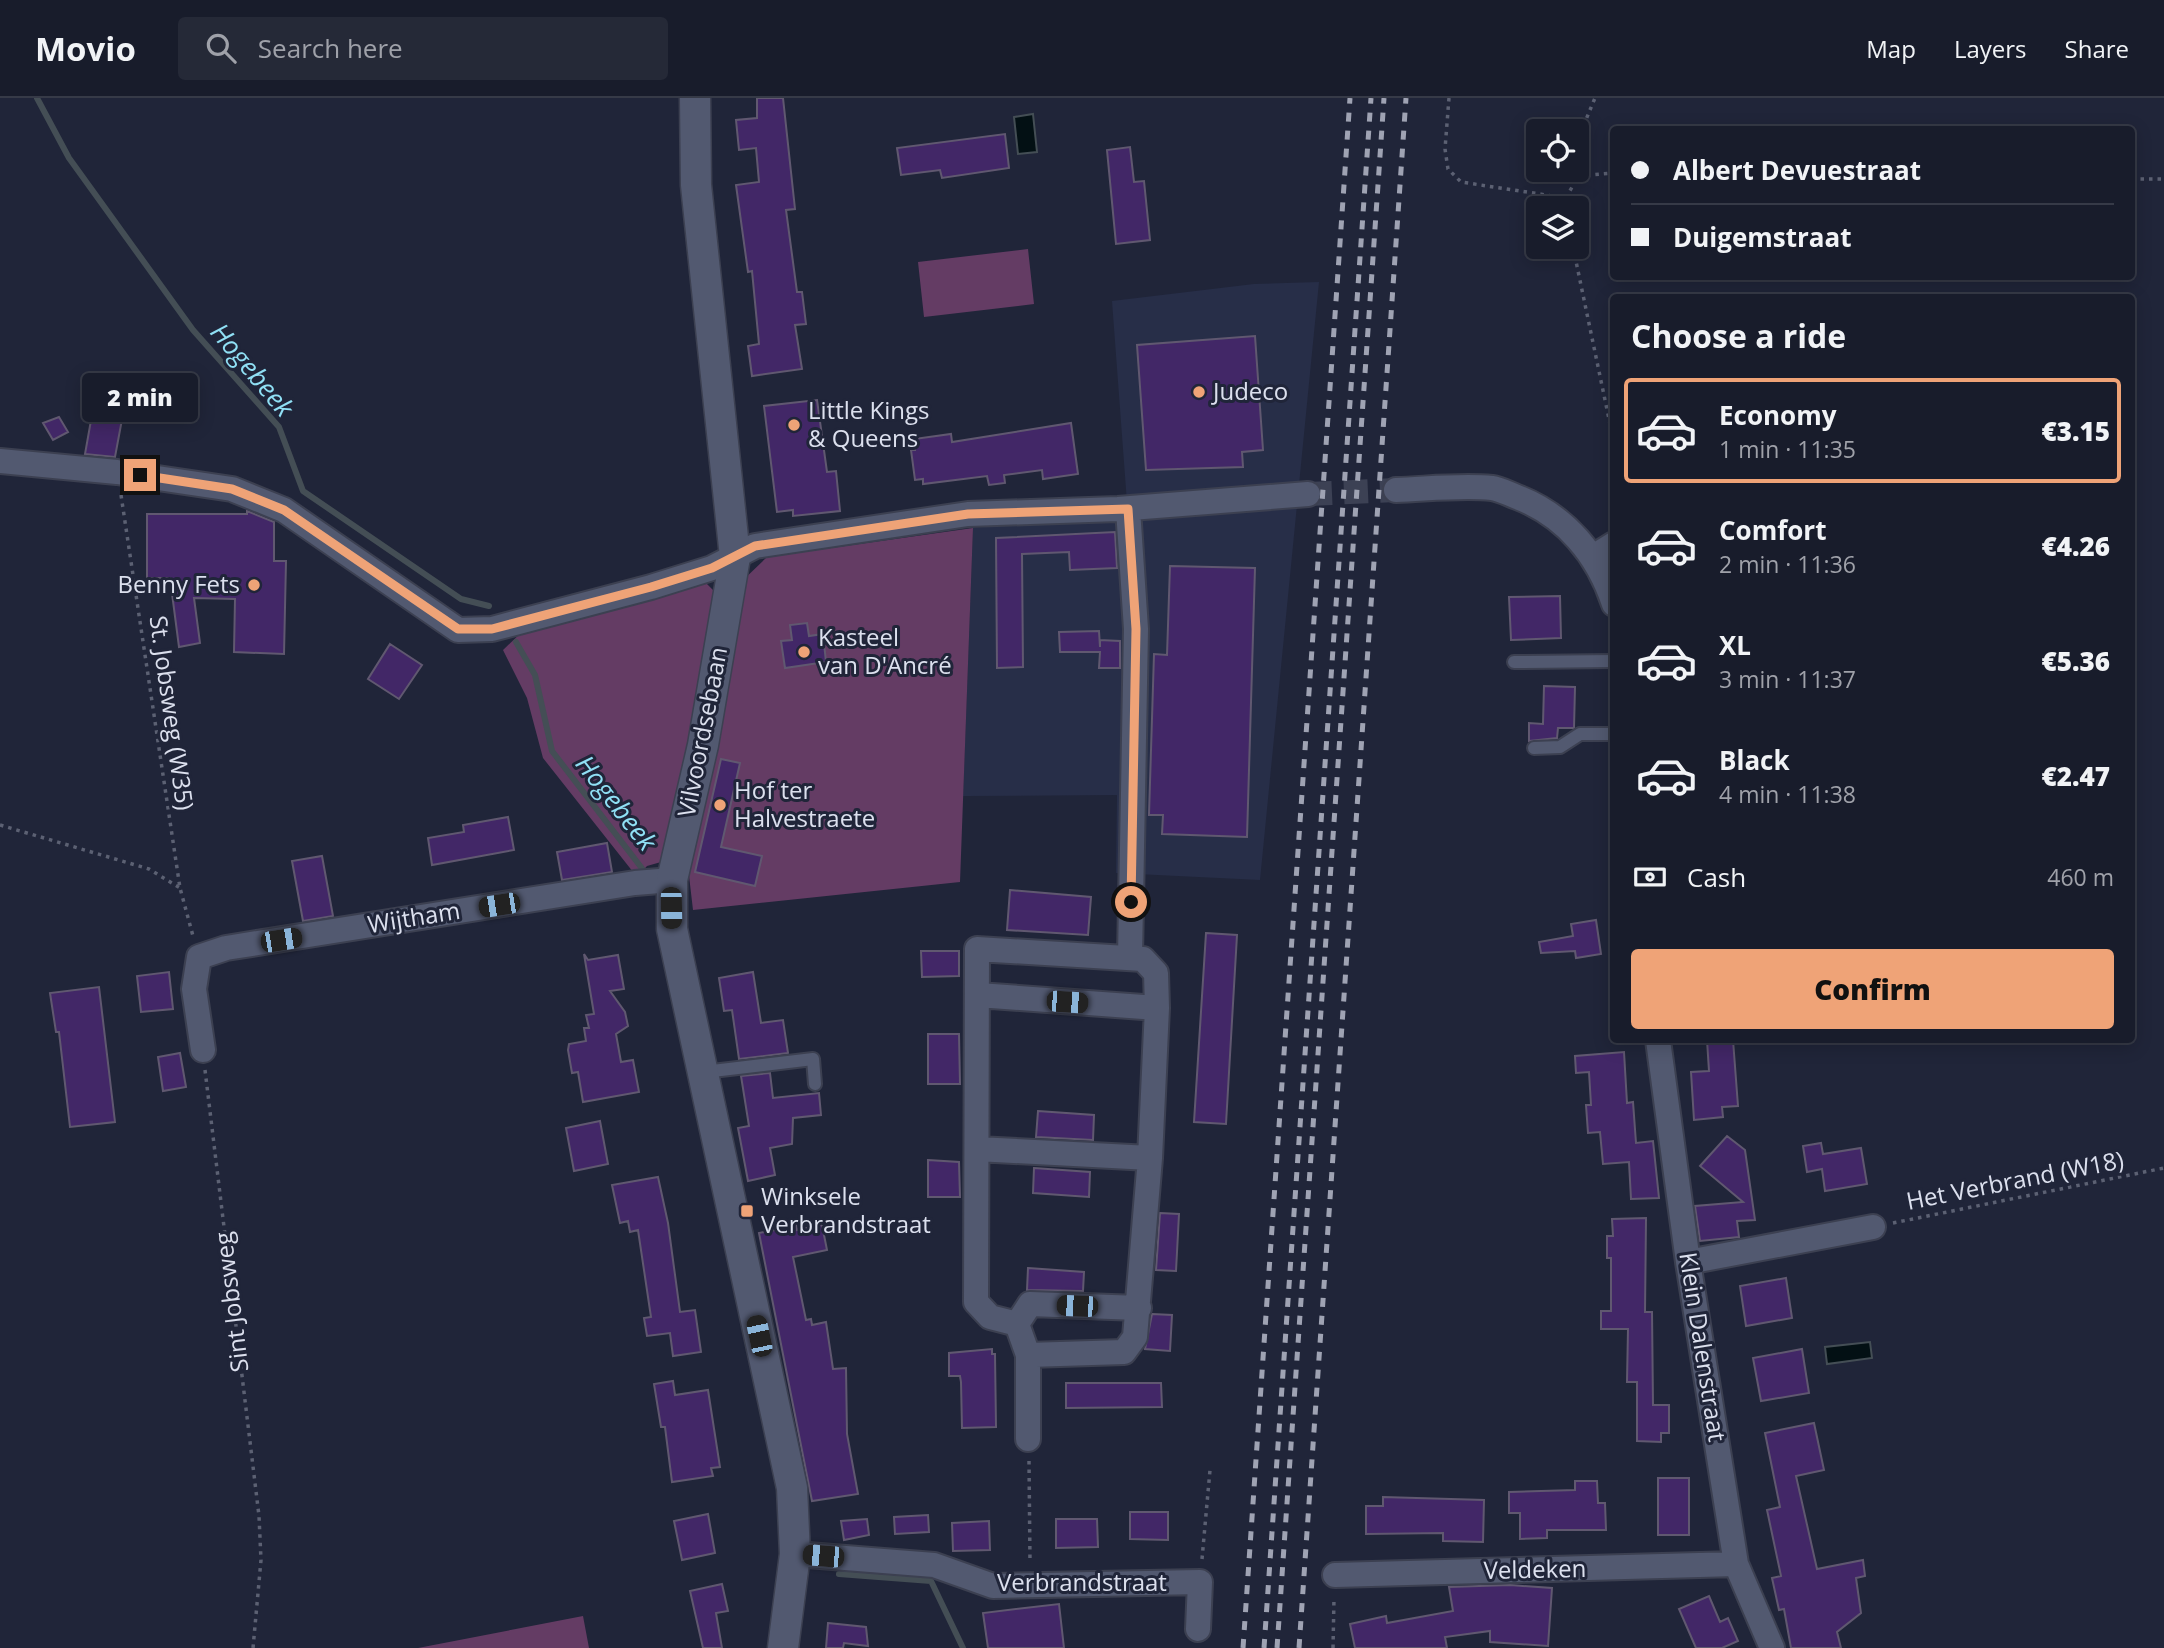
<!DOCTYPE html>
<html lang="en">
<head>
<meta charset="utf-8">
<style>
	:root { --surface:#181c2b; --page:#252937; --text:#f1f3f6; --muted:#9fa1a9; --line:#363a47; --accent:#efa377 }
	body { margin:0; font-family:"Open Sans",sans-serif; background:var(--page); color:var(--text); height:100vh; display:flex; flex-direction:column; font-size:26px; white-space:nowrap }
	* { box-sizing:border-box; margin:0 }
	p { font-size:23px; color:var(--muted) }
	.icon { flex:none; width:38px; height:38px; fill:none; stroke:currentColor; stroke-width:2; stroke-linecap:round; stroke-linejoin:round }
	.map { position:relative; flex:1; overflow:hidden }
	.drawer { position:absolute; left:1610px; top:196px; width:525px; height:749px; display:flex; flex-direction:column; background:var(--surface); border-radius:7px; box-shadow:0 4px 18px #0003,0 0 0 2px var(--line) }
	.drawer>* { flex:none }
	.guide { position:absolute; left:1610px; top:28px; width:525px; height:154px; border-radius:7px; box-shadow:0 4px 18px #0003,0 0 0 2px var(--line); display:grid; align-content:center; height:154px; padding:0 21px; background:var(--surface) }
	.fabs { position:absolute; left:1526px; top:21px; display:grid; gap:14px }
	.fabs a { display:grid; place-items:center; width:63px; height:63px; border-radius:7px; background:var(--surface); box-shadow:0 4px 18px #0003,0 0 0 2px var(--line); font-size:35px }
	.end { position:absolute; width:32px; height:32px; margin:-16px; border:9px solid #efa377; background:#111; box-shadow:0 0 0 4px #111 }
	.from { border-radius:50% }
	.bubble { position:absolute; height:49px; border-radius:7px; background:var(--surface); box-shadow:0 4px 18px #0003,0 0 0 2px var(--line); font-size:23px; font-weight:800; line-height:49px; text-align:center }
	.car { position:absolute; width:21px; height:42px; margin:-21px -10px; border-radius:9px; box-shadow:0 0 5px 2px #0007; background:linear-gradient(#222 24%,#8ab4d8 0 40%,#222 0 76%,#8ab4d8 0 86%,#222 0) }
	.guide b { display:flex; align-items:center; gap:24px; height:66px; font-size:26px }
	.guide b+b { border-top:2px solid var(--line) }
	.guide i { width:18px; height:18px; background:var(--text) }
	ul { padding:0; list-style:none }
	li { display:flex; align-items:center; gap:21px; height:105px; margin:0 14px 10px; padding:0 7px; border:4px solid transparent; border-radius:7px }
	li div { flex:1 }
	li b { display:block; font-size:26px }
	li em { font-style:normal; font-weight:800 }
	li.selected { border-color:var(--accent) }
	li>.icon { width:63px; height:63px; stroke-width:1.5 }
	h2 { padding:0 21px; font-size:32px; line-height:84px }
	.pay { display:flex; align-items:center; gap:18px; height:77px; padding:0 21px; font-size:26px }
	.pay p { margin-inline-start:auto }
	.primary-button { display:flex; gap:14px; margin-top:auto; padding:14px 21px }
	.primary-button a { flex:1; height:80px; border-radius:7px; background:var(--accent); color:#111; font-size:28px; font-weight:800; line-height:80px; text-align:center }
	header { display:flex; align-items:center; gap:42px; box-sizing:border-box; height:98px; padding:0 35px; background:var(--surface); border-bottom:2px solid var(--line) }
	header strong { font-size:33px }
	nav { display:flex; gap:38px; margin-inline-start:auto; font-size:24px }
	.search { width:490px; height:63px; background:var(--page); display:flex; align-items:center; gap:18px; box-sizing:border-box; padding:0 24px; border-radius:7px; color:var(--muted); font-size:26px }
	.map>svg:first-child { display:block }
	.built { fill:#272e48 }
	.green { fill:#643c64 }
	.water { fill:#031014; stroke:#444e55; stroke-width:2 }
	.lines { fill:none; stroke-linecap:round; stroke-linejoin:round }
	.stream { stroke:#444e55; stroke-width:6 }
	.building { fill:#422767; stroke:#605870; stroke-width:2 }
	.minor-tunnel { stroke:#3c4154; stroke-width:24; stroke-dasharray:24 12; stroke-linecap:butt }
	.service-casing { stroke:#3c4051; stroke-width:16 }
	.minor-casing { stroke:#3c4051; stroke-width:28 }
	.tertiary-casing { stroke:#3c4051; stroke-width:33 }
	.path { stroke:#5c6173; stroke-width:3.5; stroke-dasharray:3.5 5; stroke-linecap:butt }
	.service { stroke:#525970; stroke-width:12 }
	.minor { stroke:#525970; stroke-width:24 }
	.tertiary { stroke:#525970; stroke-width:30 }
	.rail { stroke:#9fa3b3; stroke-width:5; stroke-dasharray:9 9; stroke-linecap:butt }
	.route { stroke:#efa377; stroke-width:9 }
	.poi-dot { fill:#efa377; stroke:#202539; stroke-width:2.5 }
	.labels { text-anchor:middle; stroke-width:6; stroke-linejoin:round; paint-order:stroke }
	.poi-label { font-size:24px; fill:#dce0ee; stroke:#202539; text-anchor:start }
	.street-label { font-size:24px; fill:#dce0ee; stroke:#202539 }
	.water-label { font-size:26px; font-style:italic; fill:#90e0f5; stroke:#202539 }
</style>
</head>
<body>
<header>
<strong>Movio</strong>
<div class="search"><svg class="icon" aria-label="search" viewBox="0 0 24 24"><circle cx="10" cy="10" r="6"/><path d="M15 15l6 6"/></svg>Search here</div>
<nav><a>Map</a><a>Layers</a><a>Share</a></nav>
</header>
<div class="map">
<svg width="2164" height="1550" viewBox="0 0 2164 1550">
	<rect width="100%" height="100%" fill="#202539"/>
	<!-- built -->
	<path class="built" d="M1319 184 1260 782 1116 775 1117 697 963 698 973 430 1128 418 1112 203 1254 186Z"/>
	<!-- green -->
	<path class="green" d="M1028 151 1034 206 924 219 918 164Z
		M973 430 960 784 693 812 688 769 740 485 767 459Z
		M705 484 718 497 695 636 666 752 661 764 647 768 637 779 543 660 527 600 503 552 523 533Z
		M583 1518 589 1550H418Z"/>
	<!-- water -->
	<path class="water" d="M1033 16 1037 54 1018 56 1014 19Z
		M1870 1244 1872 1260 1827 1266 1825 1249Z"/>
	<g class="lines">
		<!-- stream -->
		<path class="stream" d="M37 0 69 60 193 232 279 329 303 393 461 501 489 508
			M516 544 535 577 552 653 644 773
			M839 1476 931 1483 963 1550"/>
	</g>
	<!-- building -->
	<path class="building" d="M757 0H783L795 111 786 112 797 194H802L806 226 795 227 802 271 752 278 748 248 759 246 752 173 748 174 736 87 759 84 756 50 739 52 736 22 757 20Z
		M1005 36 1009 70 942 80 940 72 901 77 897 50Z
		M1130 49 1134 84 1144 83 1150 142 1116 146 1107 52Z
		M1255 238 1263 352 1242 354 1243 369 1146 372 1137 247Z
		M817 302 827 374 836 373 840 413 793 418V412L777 414 764 308Z
		M93 311 123 316 115 359 85 356Z
		M59 319 68 334 53 342 43 325Z
		M1071 325 1078 376 1043 381 1042 372 1004 377 1005 385 989 387 987 378 923 386V381L915 382 911 352H915L914 341 951 336 952 344Z
		M247 413 274 424V463H286L284 556 234 554 235 501 194 500 200 545 179 549 170 480H147V416H247Z
		M1115 434 1117 470 1070 472 1069 454 1022 456 1023 569 997 570 996 440Z
		M1170 468 1255 470 1247 739 1162 736 1163 717H1149L1154 556 1167 557Z
		M1560 498 1561 540 1511 542 1509 499Z
		M807 525 809 538 823 536 826 564 785 570 781 543 792 542 790 527Z
		M1099 533 1100 549V542L1120 543V570H1099L1100 554H1060L1059 534Z
		M390 546 422 567 399 601 368 581Z
		M1544 588 1575 589 1574 630H1558L1557 640 1529 643V625L1543 626Z
		M721 661 740 665 721 749 762 758 755 788 695 774Z
		M508 719 514 752 432 767 428 740 464 734 463 727Z
		M607 745 612 774 562 782 557 754Z
		M322 758 333 818 303 823 292 763Z
		M1010 792 1091 799 1088 837 1007 832Z
		M1596 822 1601 856 1576 860 1575 853 1541 855 1539 844 1573 838 1571 826Z
		M1206 835 1237 837 1226 1026 1194 1024Z
		M921 853H959V878L922 879Z
		M584 856 588 862 618 857 624 891 610 893 625 914 628 928 616 936 621 964 633 962 639 994 583 1004 578 974 572 975 568 952 569 946 586 943 584 930H589L586 917 594 916Z
		M169 874 173 911 141 914 137 878Z
		M753 874 761 925 783 922 788 955 739 961 732 912 724 913 719 880Z
		M99 889 115 1024 70 1029 59 934H56L50 895Z
		M928 936H959L960 986H928Z
		M1707 942H1733L1738 1008 1722 1009 1723 1019 1694 1022 1691 974 1709 973Z
		M1624 954 1627 1005 1633 1004 1636 1045 1653 1043 1659 1100 1631 1101 1629 1064 1603 1066 1600 1034 1588 1035 1586 1007H1591L1589 974 1576 975 1575 958Z
		M180 955 186 989 163 993 158 959Z
		M770 975 773 1000 819 995 821 1017 793 1020 792 1046 770 1050 775 1077 748 1083 738 1030 749 1028 741 978Z
		M1038 1013 1094 1017 1093 1042 1036 1039Z
		M600 1023 608 1066 574 1073 566 1030Z
		M1727 1038 1745 1052 1755 1122 1737 1123 1739 1139 1700 1143 1695 1108 1743 1104 1700 1068Z
		M1821 1045 1823 1056 1861 1050 1867 1086 1825 1093 1822 1071 1807 1074 1803 1048Z
		M928 1062 959 1064 960 1099H928Z
		M1034 1070 1090 1074 1089 1099 1033 1095Z
		M658 1079 668 1125 680 1214 695 1212 701 1254 673 1258 670 1235 647 1238 644 1220 651 1219 638 1132 630 1134 628 1123 620 1125 612 1087Z
		M1160 1115 1179 1116 1176 1173 1156 1172Z
		M1646 1120 1645 1214H1652L1653 1307H1669V1335H1661V1344L1637 1343V1284H1627L1628 1231H1601V1213H1611V1160H1607V1138H1613L1612 1121Z
		M795 1122 797 1132 822 1127 827 1152 793 1159 806 1222 811 1221 812 1227 826 1224 833 1271 846 1270 847 1336 858 1396 812 1403 759 1135 781 1131 780 1125Z
		M1028 1170 1084 1174 1083 1193 1027 1192Z
		M1786 1180 1792 1220 1746 1228 1740 1188Z
		M1152 1216 1172 1217 1170 1253 1145 1251Z
		M992 1251V1256H995L996 1329 962 1330 961 1284 960 1278H949V1255Z
		M1802 1251 1809 1295 1761 1303 1753 1260Z
		M673 1283 675 1297 708 1292 720 1369 711 1370 713 1378 672 1384 665 1329H661L654 1286Z
		M1066 1285H1161L1162 1309 1066 1310Z
		M1814 1325 1824 1372 1796 1378 1817 1471 1863 1462 1865 1478 1856 1480 1861 1515 1837 1534 1841 1550H1791L1784 1511 1779 1512 1772 1480 1781 1478 1767 1412 1780 1409 1765 1335Z
		M1658 1380H1689V1437H1658Z
		M1575 1383H1597L1598 1405H1605L1606 1432H1547V1440L1520 1441V1415H1509V1394L1575 1392Z
		M1383 1399 1484 1402 1483 1444 1443 1443V1435L1366 1436V1408H1383Z
		M1130 1414H1168V1442L1130 1441Z
		M708 1416 715 1455 682 1462 674 1423Z
		M928 1417 929 1434 895 1436 894 1419Z
		M867 1421 869 1437 844 1442 841 1423Z
		M1056 1421H1097L1098 1449 1056 1450Z
		M989 1423 990 1452 953 1453 952 1425Z
		M722 1486 728 1513 716 1515 722 1550H703L690 1493Z
		M1510 1487 1552 1490 1548 1548 1490 1544V1533L1445 1539 1447 1550H1355L1350 1526 1386 1518 1387 1525 1453 1513 1449 1489Z
		M1709 1498 1720 1524 1728 1520 1738 1543 1722 1550H1696L1679 1511Z
		M1059 1506 1064 1550H988L983 1515Z
		M828 1525 866 1529 868 1548 844 1545 843 1550H826Z"/>
	<g class="lines">
		<!-- minor-tunnel -->
		<path class="minor-tunnel" d="M1308 396 1396 392"/>
		<!-- service casing -->
		<g class="service-casing">
			<path id="service" d="M1514 564 1614 563
				M1534 650 1560 649 1580 636H1614
				M704 974 813 961 815 986"/>
		</g>
		<!-- minor casing -->
		<g class="minor-casing">
			<path id="minor" d="M0 363 117 374 232 391 284 412 458 532 492 531 651 489 712 470 755 448 968 416 1118 411 1308 396
				M1396 392C1427 391 1461 387 1492 390 1500 391 1509 396 1517 399 1566 418 1598 457 1614 506
				M1128 411 1136 531 1130 859
				M1593 459 1614 446
				M978 897 1157 910
				M1658 942 1688 1164 1736 1466 1772 1550
				M203 952 194 891 199 859 226 850 635 785 672 782
				M977 1051 1150 1060
				M1688 1164 1873 1129
				M1017 1226 1030 1206 1139 1210
				M1028 1257 1124 1254 1135 1239 1150 1060 1157 910 1156 875 1143 861 977 851 976 1204 990 1219 1017 1226 1028 1257V1341
				M795 1456 934 1467 993 1488 1200 1484 1198 1531
				M1335 1477 1736 1466"/>
		</g>
		<!-- tertiary casing -->
		<g class="tertiary-casing">
			<path id="tertiary" d="M695 0 696 87 735 459 703 647 672 782V831L792 1390 795 1456 783 1550"/>
		</g>
		<!-- path -->
		<path class="path" d="M1449 0 1445 51 1448 71 1461 84 1566 100
			M1578 78 1580 36 1595 0
			M2132 81H2164
			M1566 100 1578 78 1614 75
			M1566 100 1568 110
			M1573 149 1614 345
			M121 397 180 790 193 838
			M0 727 149 771 180 790
			M205 972 259 1418 261 1462 253 1550
			M1893 1125 2164 1070
			M1029 1363 1030 1464
			M1202 1461 1210 1372
			M1333 1550 1334 1500"/>
		<!-- service -->
		<use href="#service" class="service"/>
		<!-- minor -->
		<use href="#minor" class="minor"/>
		<!-- tertiary -->
		<use href="#tertiary" class="tertiary"/>
		<!-- rail -->
		<path class="rail" d="M1243 1550 1350 0
			M1264 1550 1371 0
			M1277 1550 1384 0
			M1299 1550 1406 0"/>
	</g>
	<g class="lines">
		<!-- route -->
		<path class="route" d="M140 377 232 391 284 412 458 531H492L651 489 712 470 755 448 968 416 1128 411 1136 531 1131 804"/>
	</g>
	<!-- markers -->
	<g class="poi-dot">
		<circle cx="1199" cy="294" r="7"/>
		<circle cx="794" cy="327" r="7"/>
		<circle cx="254" cy="487" r="7"/>
		<circle cx="804" cy="554" r="7"/>
		<circle cx="720" cy="707" r="7"/>
		<rect x="740" y="1106" width="14" height="14" rx="3.5"/>
	</g>
	<g class="labels">
		<!-- poi labels -->
		<g class="poi-label">
			<text x="1213" y="302">Judeco</text>
			<text x="808" y="321">Little Kings<tspan x="808" dy="28">&amp; Queens</tspan></text>
			<text x="240" y="495" text-anchor="end">Benny Fets</text>
			<text x="818" y="548">Kasteel<tspan x="818" dy="28">van D'Ancré</tspan></text>
			<text x="734" y="701">Hof ter<tspan x="734" dy="28">Halvestraete</tspan></text>
			<text x="761" y="1107">Winksele<tspan x="761" dy="28">Verbrandstraat</tspan></text>
		</g>
		<!-- street labels -->
		<g class="street-label">
			<text transform="translate(171 615) rotate(82)" y="8">St. Jobsweg (W35)</text>
			<text transform="translate(703 634) rotate(-79)" y="8">Vilvoordsebaan</text>
			<text transform="translate(414 820) rotate(-9)" y="8">Wijtham</text>
			<text transform="translate(2015 1083) rotate(-11)" y="8">Het Verbrand (W18)</text>
			<text transform="translate(232 1204) rotate(-97)" y="8">Sint Jobsweg</text>
			<text transform="translate(1702 1249) rotate(81)" y="8">Klein Dalenstraat</text>
			<text transform="translate(1535 1472) rotate(-1)" y="8">Veldeken</text>
			<text x="1082" y="1493">Verbrandstraat</text>
		</g>
		<!-- water labels -->
		<g class="water-label">
			<text transform="translate(252 272) rotate(50)" y="9">Hogebeek</text>
			<text transform="translate(616 705) rotate(52)" y="9">Hogebeek</text>
		</g>
	</g>
</svg>
<div class="fabs">
<a><svg class="icon" aria-label="locate" viewBox="0 0 24 24"><circle cx="12" cy="12" r="6"/><path d="M12 2v4M12 18v4M2 12h4M18 12h4"/></svg></a>
<a><svg class="icon" aria-label="layers" viewBox="0 0 24 24"><path d="M12 4l9 5-9 5-9-5zM3 14l9 5 9-5"/></svg></a>
</div>
<i class="end from" style="left:1131px;top:804px"></i>
<i class="end" style="left:140px;top:377px"></i>
<div class="bubble" style="left:82px;top:275px;width:116px">2 min</div>
<i class="car" style="left:499px;top:807px;rotate:261deg"></i>
<i class="car" style="left:671px;top:810px;rotate:179deg"></i>
<i class="car" style="left:281px;top:842px;rotate:81deg"></i>
<i class="car" style="left:1067px;top:904px;rotate:94deg"></i>
<i class="car" style="left:1077px;top:1208px;rotate:272deg"></i>
<i class="car" style="left:759px;top:1238px;rotate:348deg"></i>
<i class="car" style="left:823px;top:1458px;rotate:275deg"></i>
<div class="guide">
<b><i class="from"></i>Albert Devuestraat</b>
<b><i></i>Duigemstraat</b>
</div>
<section class="drawer">
<h2>Choose a ride</h2>
<ul>
<li class="selected"><svg class="icon" aria-label="car" viewBox="0 0 24 24"><path d="M5 17H2v-5l4-1 3-4h7l3 4 3 1v5h-3M9 17h6M6 11h13"/><circle cx="7" cy="17" r="2"/><circle cx="17" cy="17" r="2"/></svg><div><b>Economy</b><p>1 min · 11:35</p></div><em>€3.15</em></li>
<li><svg class="icon" aria-label="car" viewBox="0 0 24 24"><path d="M5 17H2v-5l4-1 3-4h7l3 4 3 1v5h-3M9 17h6M6 11h13"/><circle cx="7" cy="17" r="2"/><circle cx="17" cy="17" r="2"/></svg><div><b>Comfort</b><p>2 min · 11:36</p></div><em>€4.26</em></li>
<li><svg class="icon" aria-label="car" viewBox="0 0 24 24"><path d="M5 17H2v-5l4-1 3-4h7l3 4 3 1v5h-3M9 17h6M6 11h13"/><circle cx="7" cy="17" r="2"/><circle cx="17" cy="17" r="2"/></svg><div><b>XL</b><p>3 min · 11:37</p></div><em>€5.36</em></li>
<li><svg class="icon" aria-label="car" viewBox="0 0 24 24"><path d="M5 17H2v-5l4-1 3-4h7l3 4 3 1v5h-3M9 17h6M6 11h13"/><circle cx="7" cy="17" r="2"/><circle cx="17" cy="17" r="2"/></svg><div><b>Black</b><p>4 min · 11:38</p></div><em>€2.47</em></li>
</ul>
<div class="pay"><svg class="icon" aria-label="cash" viewBox="0 0 24 24"><path d="M3 7h18v10H3z"/><circle cx="12" cy="12" r="2"/></svg>Cash<p>460 m</p></div>
<div class="primary-button"><a>Confirm</a></div>
</section>
</div>
</body>
</html>
